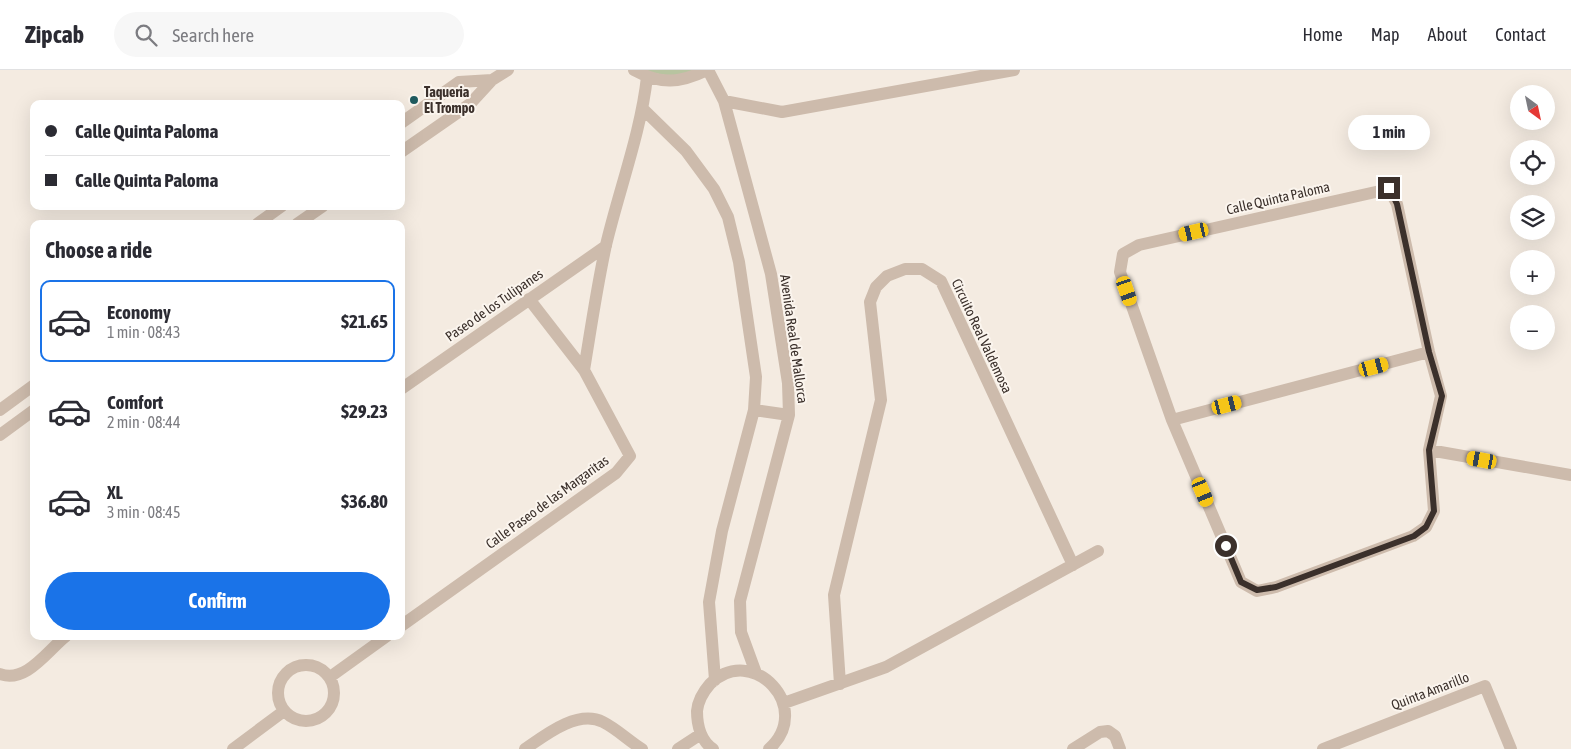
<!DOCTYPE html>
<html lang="en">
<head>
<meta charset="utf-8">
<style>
	:root { --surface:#fff; --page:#f7f7f7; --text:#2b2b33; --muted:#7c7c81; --line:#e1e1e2; --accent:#1a73e8 }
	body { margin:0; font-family:"Asap Condensed",sans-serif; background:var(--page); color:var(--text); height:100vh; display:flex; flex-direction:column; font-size:19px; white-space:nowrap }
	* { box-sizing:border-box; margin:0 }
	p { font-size:16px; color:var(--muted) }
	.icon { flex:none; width:28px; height:28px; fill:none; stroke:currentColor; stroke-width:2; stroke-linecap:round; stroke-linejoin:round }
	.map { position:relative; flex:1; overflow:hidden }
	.panel { position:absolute; left:30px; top:150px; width:375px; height:420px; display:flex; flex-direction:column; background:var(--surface); border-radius:10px; box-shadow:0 5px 20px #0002 }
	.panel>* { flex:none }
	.guide { position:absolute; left:30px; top:30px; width:375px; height:110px; border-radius:10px; box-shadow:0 5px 20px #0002; display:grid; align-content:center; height:110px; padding:0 15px; background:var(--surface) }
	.needle { width:32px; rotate:147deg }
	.buttons { position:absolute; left:1510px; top:15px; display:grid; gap:10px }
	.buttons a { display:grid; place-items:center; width:45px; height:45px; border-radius:50%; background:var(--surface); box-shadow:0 5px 20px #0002; font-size:25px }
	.end { position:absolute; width:22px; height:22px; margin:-11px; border:6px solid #3b302b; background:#fff; box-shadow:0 0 0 2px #fff }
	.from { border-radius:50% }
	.bubble { position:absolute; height:35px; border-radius:18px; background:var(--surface); box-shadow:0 5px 20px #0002; font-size:16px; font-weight:700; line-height:35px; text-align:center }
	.car { position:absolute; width:15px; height:30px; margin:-15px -8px; border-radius:6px; box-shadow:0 0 4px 1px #0007; background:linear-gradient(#f5c518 24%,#345 0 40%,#f5c518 0 76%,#345 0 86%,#f5c518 0) }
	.guide b { display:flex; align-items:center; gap:18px; height:48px; font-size:19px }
	.guide b+b { border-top:1px solid var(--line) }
	.guide i { width:12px; height:12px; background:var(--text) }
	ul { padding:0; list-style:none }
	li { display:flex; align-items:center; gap:15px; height:82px; margin:0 10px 8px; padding:0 5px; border:2px solid transparent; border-radius:10px }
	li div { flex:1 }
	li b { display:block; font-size:19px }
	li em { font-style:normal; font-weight:700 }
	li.active { border-color:var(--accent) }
	li>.icon { width:45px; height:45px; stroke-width:1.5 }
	h2 { padding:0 15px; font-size:22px; line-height:60px }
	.button { display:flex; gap:10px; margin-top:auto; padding:10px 15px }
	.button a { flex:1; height:58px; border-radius:30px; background:var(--accent); color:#fff; font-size:20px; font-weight:700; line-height:58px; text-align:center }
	header { display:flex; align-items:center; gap:30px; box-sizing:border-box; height:70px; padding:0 25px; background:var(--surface); border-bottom:1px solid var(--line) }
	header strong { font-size:24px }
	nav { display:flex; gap:28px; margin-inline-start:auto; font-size:18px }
	.search { width:350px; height:45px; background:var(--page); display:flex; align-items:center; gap:12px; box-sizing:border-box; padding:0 18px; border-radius:28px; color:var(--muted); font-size:19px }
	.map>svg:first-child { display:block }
	.green { fill:#b8c4a0 }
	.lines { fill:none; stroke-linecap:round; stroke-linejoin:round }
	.minor { stroke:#cdbbac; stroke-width:12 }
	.route { stroke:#3b302b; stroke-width:6 }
	.poi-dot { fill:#1f5a5e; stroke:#fbf5ee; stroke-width:2 }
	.labels { text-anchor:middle; stroke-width:4; stroke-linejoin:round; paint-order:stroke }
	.poi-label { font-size:14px; font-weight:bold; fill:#3b302b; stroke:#fbf5ee; text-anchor:start }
	.street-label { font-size:14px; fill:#3b302b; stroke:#fbf5ee }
</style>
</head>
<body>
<header>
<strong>Zipcab</strong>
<div class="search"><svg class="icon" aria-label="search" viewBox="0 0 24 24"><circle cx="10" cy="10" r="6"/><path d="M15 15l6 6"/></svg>Search here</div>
<nav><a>Home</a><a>Map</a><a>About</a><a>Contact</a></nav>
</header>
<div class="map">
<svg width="1571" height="679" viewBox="0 0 1571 679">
	<rect width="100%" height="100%" fill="#f4ebe1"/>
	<!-- green -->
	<path class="green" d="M636 0H704L688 9Z"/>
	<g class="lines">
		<!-- minor -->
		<path class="minor" d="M634 0C661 15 680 13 707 0
			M708 0 724 31 771 204 788 313 789 345 740 531 741 562 756 603
			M724 31 782 42 1014 0
			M643 39 686 81 714 119 728 147 739 192 756 307 754 340 722 461 709 532 715 610
			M401 53 459 12 492 10 508 0
			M401 82 470 34 492 10
			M1389 119 1397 134 1429 282 1441 326 1429 380 1434 441 1426 457 1413 466 1276 517 1257 521 1241 512 1172 350 1120 202 1123 184 1139 175Z
			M257 154 282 136
			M297 154 323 136
			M584 300C591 258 597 216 606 175 619 120 641 62 647 7
			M401 319 606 176
			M0 340 34 315
			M754 340 789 345
			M1172 350 1429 282
			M0 365 34 340
			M1429 380 1571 405
			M401 556 616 403 630 386 584 300 529 229
			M278 623a28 28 0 1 1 56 0a28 28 0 1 1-56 0Z
			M0 604C26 614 48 580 66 566
			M330 607 387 566
			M840 614 834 525 881 330 870 232 876 217 887 206 905 199H922L941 211 1073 495
			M784 633 886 597 1098 481
			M233 679 284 641
			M525 679C545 665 578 639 603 652 617 659 629 671 642 679
			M678 679 701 664
			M713 679C701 671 697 655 697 641 698 631 703 622 710 614 752 572 815 638 769 679
			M1073 679 1100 662 1108 661 1115 666 1120 679
			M1323 679 1485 616 1511 679"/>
	</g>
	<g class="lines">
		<!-- route -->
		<path class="route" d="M1226 476 1241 512 1257 520 1276 517 1414 466 1426 457 1434 441 1429 380 1442 326 1429 282 1397 134 1389 118"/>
	</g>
	<!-- markers -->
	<circle class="poi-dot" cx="414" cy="30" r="5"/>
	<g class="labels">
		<!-- poi labels -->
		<g class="poi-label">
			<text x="424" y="27">Taqueria<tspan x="424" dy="16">El Trompo</tspan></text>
		</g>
		<!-- street labels -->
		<g class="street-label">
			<text transform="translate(1278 128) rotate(-13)" y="5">Calle Quinta Paloma</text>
			<text transform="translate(494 235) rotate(-35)" y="5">Paseo de los Tulipanes</text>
			<text transform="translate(982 266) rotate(65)" y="5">Circuito Real Valdemosa</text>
			<text transform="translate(794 269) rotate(82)" y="5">Avenida Real de Mallorca</text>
			<text transform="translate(547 432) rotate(-36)" y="5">Calle Paseo de las Margaritas</text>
			<text transform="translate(1430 621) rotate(-21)" y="5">Quinta Amarillo</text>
		</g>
	</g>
</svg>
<div class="buttons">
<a><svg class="needle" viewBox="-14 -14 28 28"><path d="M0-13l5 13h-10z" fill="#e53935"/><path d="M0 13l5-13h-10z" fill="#7c7c81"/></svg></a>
<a><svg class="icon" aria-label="locate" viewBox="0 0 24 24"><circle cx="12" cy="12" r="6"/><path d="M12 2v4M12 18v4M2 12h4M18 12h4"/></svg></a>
<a><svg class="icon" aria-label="layers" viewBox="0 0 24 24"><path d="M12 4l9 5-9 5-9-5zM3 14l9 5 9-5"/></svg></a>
<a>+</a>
<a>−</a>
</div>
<i class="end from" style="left:1226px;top:476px"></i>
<i class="end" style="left:1389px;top:118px"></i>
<div class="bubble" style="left:1348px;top:45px;width:82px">1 min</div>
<i class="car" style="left:1194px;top:162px;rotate:257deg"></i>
<i class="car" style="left:1127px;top:221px;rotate:161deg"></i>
<i class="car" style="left:1374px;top:297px;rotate:75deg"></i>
<i class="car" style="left:1227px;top:335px;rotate:76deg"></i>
<i class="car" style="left:1482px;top:390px;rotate:280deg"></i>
<i class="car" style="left:1203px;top:422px;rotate:157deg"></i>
<div class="guide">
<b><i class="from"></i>Calle Quinta Paloma</b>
<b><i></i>Calle Quinta Paloma</b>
</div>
<section class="panel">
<h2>Choose a ride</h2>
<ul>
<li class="active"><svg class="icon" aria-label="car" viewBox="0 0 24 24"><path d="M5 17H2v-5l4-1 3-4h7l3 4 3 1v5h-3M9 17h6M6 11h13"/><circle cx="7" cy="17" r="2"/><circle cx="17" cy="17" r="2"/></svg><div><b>Economy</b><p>1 min · 08:43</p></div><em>$21.65</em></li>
<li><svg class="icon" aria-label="car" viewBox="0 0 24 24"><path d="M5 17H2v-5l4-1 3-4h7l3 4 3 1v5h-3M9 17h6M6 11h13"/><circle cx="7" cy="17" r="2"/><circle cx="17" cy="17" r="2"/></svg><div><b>Comfort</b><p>2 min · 08:44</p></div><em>$29.23</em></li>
<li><svg class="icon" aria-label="car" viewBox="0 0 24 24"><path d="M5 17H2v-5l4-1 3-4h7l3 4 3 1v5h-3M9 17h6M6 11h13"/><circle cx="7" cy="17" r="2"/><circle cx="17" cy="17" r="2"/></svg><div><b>XL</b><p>3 min · 08:45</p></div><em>$36.80</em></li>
</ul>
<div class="button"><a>Confirm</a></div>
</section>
</div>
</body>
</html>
